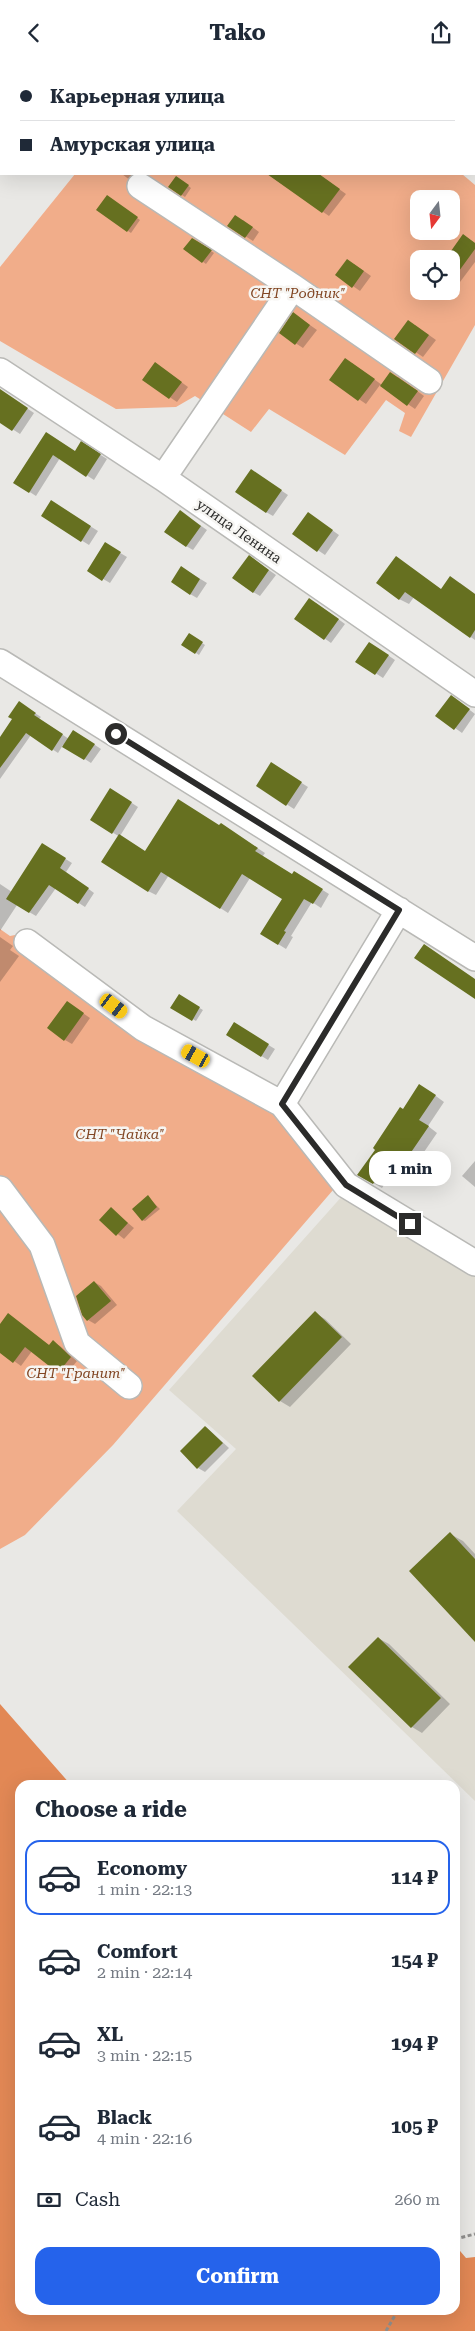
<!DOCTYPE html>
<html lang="en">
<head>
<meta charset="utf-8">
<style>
	:root { --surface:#fff; --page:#f6f6f7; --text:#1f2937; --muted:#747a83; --line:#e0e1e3; --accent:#2563eb }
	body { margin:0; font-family:"Roboto Serif",serif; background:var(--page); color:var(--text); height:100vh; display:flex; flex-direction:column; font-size:19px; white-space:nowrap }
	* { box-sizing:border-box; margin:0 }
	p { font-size:16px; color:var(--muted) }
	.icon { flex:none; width:28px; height:28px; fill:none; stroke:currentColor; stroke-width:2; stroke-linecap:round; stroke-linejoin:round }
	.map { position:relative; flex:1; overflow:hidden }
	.side { position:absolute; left:15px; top:1715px; width:445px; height:535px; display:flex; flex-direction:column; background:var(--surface); border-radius:15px; box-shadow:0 5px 20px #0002 }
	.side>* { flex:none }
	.top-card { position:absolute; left:0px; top:0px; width:475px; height:110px; box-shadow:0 5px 20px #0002; display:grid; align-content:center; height:110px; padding:0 20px; background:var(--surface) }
	.needle { width:32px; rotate:195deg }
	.controls { position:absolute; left:410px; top:125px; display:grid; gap:10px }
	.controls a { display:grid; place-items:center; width:50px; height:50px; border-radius:10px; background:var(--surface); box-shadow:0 5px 20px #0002; font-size:25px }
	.end { position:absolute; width:22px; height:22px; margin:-11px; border:6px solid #2b2b2a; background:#fff; box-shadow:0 0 0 2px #fff }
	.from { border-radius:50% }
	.bubble { position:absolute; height:35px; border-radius:15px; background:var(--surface); box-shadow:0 5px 20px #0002; font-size:16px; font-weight:700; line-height:35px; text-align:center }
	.car { position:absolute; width:15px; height:30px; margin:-15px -8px; border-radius:6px; box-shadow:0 0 4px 1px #0007; background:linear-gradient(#f5c518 24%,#345 0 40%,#f5c518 0 76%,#345 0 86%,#f5c518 0) }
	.top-card b { display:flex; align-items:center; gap:18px; height:48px; font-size:19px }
	.top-card b+b { border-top:1px solid var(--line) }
	.top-card i { width:12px; height:12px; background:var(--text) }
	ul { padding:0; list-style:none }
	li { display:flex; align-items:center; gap:15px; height:75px; margin:0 10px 8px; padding:0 10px; border:2px solid transparent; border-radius:15px }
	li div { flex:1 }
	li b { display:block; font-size:19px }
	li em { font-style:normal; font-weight:700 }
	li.selected { border-color:var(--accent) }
	li>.icon { width:45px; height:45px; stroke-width:1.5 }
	h2 { padding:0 20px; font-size:22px; line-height:60px }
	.pay { display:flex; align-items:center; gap:12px; height:55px; padding:0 20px; font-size:19px }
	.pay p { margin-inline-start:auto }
	.primary-button { display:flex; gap:10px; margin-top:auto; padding:10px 20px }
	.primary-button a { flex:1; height:58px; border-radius:15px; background:var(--accent); color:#fff; font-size:20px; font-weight:700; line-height:58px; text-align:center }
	header { display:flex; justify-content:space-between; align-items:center; height:65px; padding:0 20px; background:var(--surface); font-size:22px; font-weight:700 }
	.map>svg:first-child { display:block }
	.built { fill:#dedbd1 }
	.green { fill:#f1ad8a; fill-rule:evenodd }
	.forest { fill:#e28855 }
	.shadow { fill:#0003 }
	.building { fill:#667020 }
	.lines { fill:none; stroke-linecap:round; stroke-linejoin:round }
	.minor-casing { stroke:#b9b9b6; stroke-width:28 }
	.path { stroke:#908f8d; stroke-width:3; stroke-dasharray:4 2.5; stroke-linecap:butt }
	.minor { stroke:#fff; stroke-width:25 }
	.route { stroke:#2b2b2a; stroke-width:6 }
	.labels { text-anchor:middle; stroke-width:5; stroke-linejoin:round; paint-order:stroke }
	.park-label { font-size:14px; font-style:italic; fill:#814522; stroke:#f6f5f2 }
	.street-label { font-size:14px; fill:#2b2b2a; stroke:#f6f5f2 }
</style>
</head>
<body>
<header><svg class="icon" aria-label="back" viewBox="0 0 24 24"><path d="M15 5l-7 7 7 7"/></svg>Tako<svg class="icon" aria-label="share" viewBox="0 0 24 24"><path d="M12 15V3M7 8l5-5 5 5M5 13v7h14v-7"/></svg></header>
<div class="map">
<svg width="475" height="2266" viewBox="0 0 475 2266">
	<rect width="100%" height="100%" fill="#e9e8e5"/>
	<!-- built -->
	<path class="built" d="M344 1129 475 1209V1736L177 1446 236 1384 169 1325Z"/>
	<!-- green -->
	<path class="green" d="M75 109H462L475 120V260L411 372 399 366 405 348 386 335 345 390 269 344 251 367 195 331 176 342 116 344 0 276V202ZM419 134H451V166H419ZM419 194H451V226H419Z
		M0 864 10 871 25 868 149 956 276 1021 346 1110 113 1380 25 1470 0 1484Z"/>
	<!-- forest -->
	<path class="forest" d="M0 1639 71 1720H20V2245H455V2180L466 2193 475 2192V2266H0Z"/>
	<!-- shadow -->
	<path class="shadow" d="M279 0H290L292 1H278Z
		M122 109H149L140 112 135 119Z
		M271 109H318L346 129 329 151 270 111Z
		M180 114 191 123 185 132 170 122Z
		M110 133 140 155 131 168 128 166Z
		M243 155 259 167 253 176 229 161Z
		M463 171 475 178V197L457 221 451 218V194H447Z
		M192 174 214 188 206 199 185 184Z
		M354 199 371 211 360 226 337 210Z
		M300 253 317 265 303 283 280 268Z
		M415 260 436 275 423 292 396 274Z
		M352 298 382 320 398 312 424 331 415 344 380 320 366 339 331 315Z
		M162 303 188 322 177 337 144 315Z
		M0 332H10L34 348 20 369 0 356Z
		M46 369 76 387 88 382 107 394 94 415 60 393 36 431 14 417Z
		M258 410 288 430 273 451 266 447Z
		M58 441 98 466 89 480 42 451Z
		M187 451 207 465 193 485 186 481Z
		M315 453 339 470 325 490 294 469Z
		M112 483 127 492 110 518 88 505Z
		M396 493 442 525 460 518 475 529V575L414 532 409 539 399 534Z
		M256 496 276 510 260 531 253 527Z
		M189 507 207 518 197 533 190 529Z
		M316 538 345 559 331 578 296 553Z
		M189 569 205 580 199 590 183 579Z
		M376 582 395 595 383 613 357 596Z
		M458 636 475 649 462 668 437 650Z
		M24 641 41 652 39 654 69 674 80 670 101 684 91 698 63 680 58 688 31 670 0 714V675Z
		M278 703 308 722 294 744 258 721Z
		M118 729 138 742 120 771 146 787 219 761 228 764 265 788 262 792 293 810 295 808 329 829 321 843 312 837 291 871 293 872 286 884 262 869 283 834 250 813 228 848 169 810 156 830 148 826 120 772 92 755Z
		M43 780 72 798 66 807 94 828 85 842 56 823 36 851 17 840 0 866V819L12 827Z
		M0 872 13 881 10 885 19 891 0 917Z
		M179 931 203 945 196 956 172 942Z
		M74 942 90 953 72 979 65 975Z
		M234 959 275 984 268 995 227 970Z
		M429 1026 444 1037 428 1061 437 1068 411 1106 399 1099 382 1123 359 1110 403 1045Z
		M475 1096V1122L462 1111Z
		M148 1132 160 1144 145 1156 142 1155Z
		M111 1144 134 1163 124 1174 100 1155Z
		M94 1217 101 1221 117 1240 95 1259 88 1255Z
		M315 1248 325 1254 351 1279 290 1342 280 1336 254 1311Z
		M9 1250 50 1281 53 1277 60 1281 77 1296 65 1311 32 1286 21 1301 0 1286V1261Z
		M206 1362 229 1383 205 1407 198 1403Z
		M450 1469 463 1476 475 1489V1575Z
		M378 1573 389 1579 450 1639 422 1668 412 1662 350 1602Z"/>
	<!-- building -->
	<path class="building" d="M267 109H319L340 124 322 148Z
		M176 111 189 120 181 131 168 122Z
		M107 130 138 152 127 167 96 145Z
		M235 150 253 162 245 173 227 161Z
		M463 169 475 178V184L451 217V186Z
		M192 173 212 185 202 198 183 184Z
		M347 194 364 206 352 223 335 210Z
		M293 247 310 260 295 280 279 268Z
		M408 255 429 270 415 289 394 274Z
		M345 293 375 314 358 336 329 315Z
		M155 297 182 317 169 334 142 315Z
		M390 307 418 326 407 341 380 321Z
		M0 324 28 343 12 366 0 358Z
		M46 367 75 386 81 376 101 389 86 412 53 390 29 428 13 418Z
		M251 404 282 425 266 448 235 427Z
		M51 435 91 461 81 477 41 451Z
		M180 445 201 461 186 482 164 467Z
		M308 447 333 465 317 487 292 469Z
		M105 477 121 487 102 516 87 506Z
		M249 490 269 505 253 528 232 513Z
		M396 491 441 524 450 511 475 529V565L470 573 405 527 399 535 376 518Z
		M181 501 200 514 190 530 171 517Z
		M309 533 339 554 324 575 294 554Z
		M189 568 203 577 195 589 181 580Z
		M369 577 389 590 375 610 355 597Z
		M451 630 470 644 454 665 435 651Z
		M19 636 36 648 34 650 63 669 52 686 26 668 0 703V672L12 654 8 652Z
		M73 665 95 679 84 695 62 682Z
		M271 697 302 717 286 741 256 721Z
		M110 723 132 737 112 769 90 755Z
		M178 734 219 760 221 758 258 783 255 786 292 809 294 806 323 824 313 839 304 834 284 866 286 867 278 880 260 869 282 834 242 809 220 844 161 807 148 827 101 797 119 769 145 786Z
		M42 778 66 793 60 803 89 823 78 839 49 820 29 848 6 834Z
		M424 879 475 914V934L414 893Z
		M179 929 200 942 192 956 170 943Z
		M67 936 84 948 64 976 47 963Z
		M234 957 269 979 261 992 226 970Z
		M419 1019 436 1030 419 1055 429 1061 401 1102 390 1094 373 1119 357 1110 375 1085 373 1083 400 1042 403 1044Z
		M148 1130 157 1142 142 1156 132 1144Z
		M111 1142 128 1158 116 1171 99 1155Z
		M94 1216 111 1236 87 1256 82 1250 76 1231Z
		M315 1246 342 1272 279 1337 252 1311Z
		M8 1248 49 1280 53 1275 71 1292 58 1308 25 1282 13 1298 0 1288V1259Z
		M205 1361 223 1378 197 1404 180 1386Z
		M450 1467 475 1494V1577L409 1506Z
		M378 1572 441 1633 411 1663 348 1602Z"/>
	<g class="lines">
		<!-- minor casing -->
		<g class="minor-casing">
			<path id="minor" d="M351 0 353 1
				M474 95 475 96
				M140 121 293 222 429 316
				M0 306 163 413 475 629
				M163 413 293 222
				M0 597 475 893
				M399 845 282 1039 346 1120 475 1198
				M27 877 143 963 282 1039
				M0 1124 42 1180 77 1278 129 1321"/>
		</g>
		<!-- path -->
		<path class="path" d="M455 2174 475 2169
			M386 2266 398 2245"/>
		<!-- minor -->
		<use href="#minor" class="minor"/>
	</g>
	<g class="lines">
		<!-- route -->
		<path class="route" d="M116 669 399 845 282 1039 346 1120 410 1159"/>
	</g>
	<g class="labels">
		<!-- park labels -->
		<g class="park-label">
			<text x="298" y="233">СНТ "Родник"</text>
			<text x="120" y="1074">СНТ "Чайка"</text>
			<text x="76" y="1313">СНТ "Гранит"</text>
		</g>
		<!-- street labels -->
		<g class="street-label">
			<text transform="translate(239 466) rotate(35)" y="5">улица Ленина</text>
		</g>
	</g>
</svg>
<div class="controls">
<a><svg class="needle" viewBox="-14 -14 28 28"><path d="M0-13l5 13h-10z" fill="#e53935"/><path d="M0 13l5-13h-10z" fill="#747a83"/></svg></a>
<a><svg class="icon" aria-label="locate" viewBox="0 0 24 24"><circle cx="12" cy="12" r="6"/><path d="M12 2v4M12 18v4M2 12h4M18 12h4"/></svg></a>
</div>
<i class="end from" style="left:116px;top:669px"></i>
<i class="end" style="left:410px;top:1159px"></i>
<div class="bubble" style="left:369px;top:1086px;width:82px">1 min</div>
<i class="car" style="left:114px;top:941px;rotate:127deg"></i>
<i class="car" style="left:196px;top:991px;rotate:299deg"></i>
<div class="top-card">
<b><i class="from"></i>Карьерная улица</b>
<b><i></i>Амурская улица</b>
</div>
<section class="side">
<h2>Choose a ride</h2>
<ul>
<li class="selected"><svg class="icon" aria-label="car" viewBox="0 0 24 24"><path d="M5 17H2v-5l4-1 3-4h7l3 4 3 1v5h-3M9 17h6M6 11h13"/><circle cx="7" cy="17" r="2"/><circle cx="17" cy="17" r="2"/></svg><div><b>Economy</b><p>1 min · 22:13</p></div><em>114 ₽</em></li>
<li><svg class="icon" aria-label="car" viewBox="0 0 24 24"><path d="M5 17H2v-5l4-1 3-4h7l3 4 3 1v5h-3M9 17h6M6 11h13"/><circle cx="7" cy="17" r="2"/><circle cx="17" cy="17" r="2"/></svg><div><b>Comfort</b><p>2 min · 22:14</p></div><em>154 ₽</em></li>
<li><svg class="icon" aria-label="car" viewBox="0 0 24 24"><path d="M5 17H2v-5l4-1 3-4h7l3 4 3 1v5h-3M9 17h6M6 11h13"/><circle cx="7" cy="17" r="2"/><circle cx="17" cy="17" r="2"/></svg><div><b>XL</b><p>3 min · 22:15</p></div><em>194 ₽</em></li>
<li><svg class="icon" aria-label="car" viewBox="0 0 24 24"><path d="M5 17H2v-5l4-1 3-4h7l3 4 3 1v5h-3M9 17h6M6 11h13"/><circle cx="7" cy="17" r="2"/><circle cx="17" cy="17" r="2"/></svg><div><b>Black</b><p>4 min · 22:16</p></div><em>105 ₽</em></li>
</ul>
<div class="pay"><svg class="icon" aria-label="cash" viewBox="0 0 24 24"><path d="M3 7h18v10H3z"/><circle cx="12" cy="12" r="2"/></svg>Cash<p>260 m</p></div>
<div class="primary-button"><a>Confirm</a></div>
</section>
</div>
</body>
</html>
